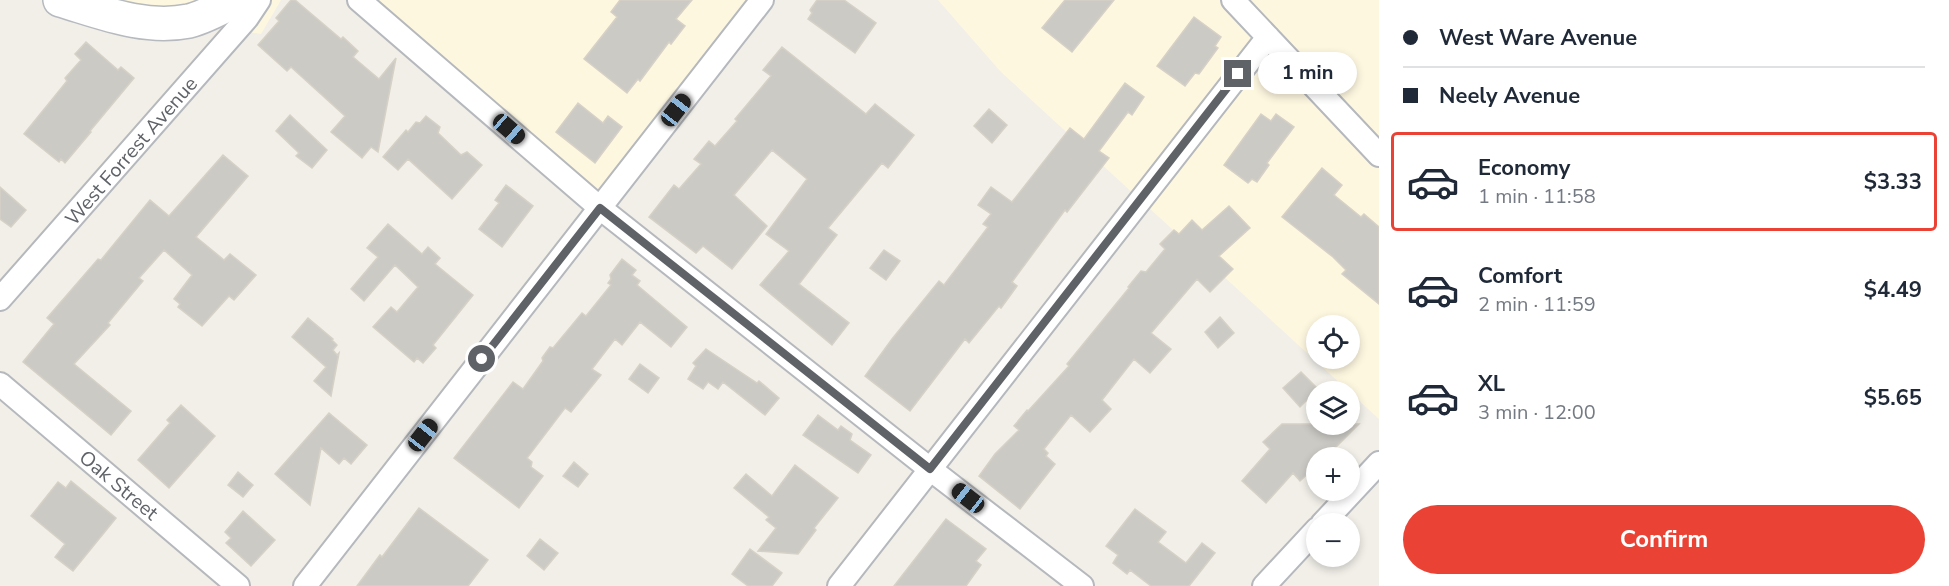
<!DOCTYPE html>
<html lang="en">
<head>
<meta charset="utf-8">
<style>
	:root { --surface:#fff; --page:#f6f6f7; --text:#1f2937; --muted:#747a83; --line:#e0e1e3; --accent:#ea4335 }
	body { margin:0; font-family:"Nunito Sans",sans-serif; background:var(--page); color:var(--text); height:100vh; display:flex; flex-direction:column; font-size:22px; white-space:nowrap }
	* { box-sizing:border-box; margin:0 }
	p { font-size:20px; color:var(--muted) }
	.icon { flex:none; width:33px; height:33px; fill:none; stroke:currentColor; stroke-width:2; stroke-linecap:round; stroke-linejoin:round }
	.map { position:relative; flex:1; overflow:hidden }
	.panel { display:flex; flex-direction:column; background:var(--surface); width:570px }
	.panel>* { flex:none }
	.top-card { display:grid; align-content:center; height:132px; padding:0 24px; background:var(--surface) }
	.controls { position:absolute; left:1306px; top:315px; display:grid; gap:12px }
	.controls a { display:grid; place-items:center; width:54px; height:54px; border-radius:50%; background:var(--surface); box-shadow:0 3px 9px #0003; font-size:30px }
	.end { position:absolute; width:27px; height:27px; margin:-14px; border:8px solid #5f6368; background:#fff; box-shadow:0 0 0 3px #fff }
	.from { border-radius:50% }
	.bubble { position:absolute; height:42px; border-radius:21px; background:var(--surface); box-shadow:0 3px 9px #0003; font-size:20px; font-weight:700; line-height:42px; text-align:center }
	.car { position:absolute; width:18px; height:36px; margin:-18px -9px; border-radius:8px; box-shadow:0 0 4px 2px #0007; background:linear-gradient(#222 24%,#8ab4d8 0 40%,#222 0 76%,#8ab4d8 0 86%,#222 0) }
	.top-card b { display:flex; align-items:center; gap:21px; height:57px; font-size:22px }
	.top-card b+b { border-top:2px solid var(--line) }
	.top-card i { width:15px; height:15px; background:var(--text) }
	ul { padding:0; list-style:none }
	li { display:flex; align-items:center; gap:18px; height:99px; margin:0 12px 9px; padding:0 12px; border:3px solid transparent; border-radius:6px }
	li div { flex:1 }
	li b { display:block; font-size:22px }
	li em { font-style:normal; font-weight:700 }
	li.selected { border-color:var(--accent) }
	li>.icon { width:54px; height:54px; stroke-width:1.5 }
	.cta { display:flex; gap:12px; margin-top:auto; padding:12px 24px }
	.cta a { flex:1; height:69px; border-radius:36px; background:var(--accent); color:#fff; font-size:24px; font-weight:700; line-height:69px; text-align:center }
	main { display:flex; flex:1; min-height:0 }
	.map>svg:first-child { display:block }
	.commercial { fill:#fef7e0; fill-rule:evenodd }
	.building { fill:#cccac5; stroke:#d6d1c6; stroke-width:1.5 }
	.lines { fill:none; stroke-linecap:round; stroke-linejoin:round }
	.minor-casing { stroke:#b5b8bc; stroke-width:26 }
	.secondary-casing { stroke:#b6babf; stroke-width:36 }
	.minor { stroke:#fff; stroke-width:22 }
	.secondary { stroke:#fff; stroke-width:33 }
	.route { stroke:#5f6368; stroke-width:8 }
	.labels { text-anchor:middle; stroke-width:4.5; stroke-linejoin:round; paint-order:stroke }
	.street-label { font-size:20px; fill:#5f6368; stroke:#fff }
</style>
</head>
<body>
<main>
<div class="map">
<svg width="1379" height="586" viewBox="0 0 1379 586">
	<rect width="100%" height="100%" fill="#f1efe8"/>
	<!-- commercial -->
	<path class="commercial" d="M52 0H281L261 34Z
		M374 0H747L606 210Z
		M938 0H1379V419L1001 72ZM1317 326H1350V358H1317Z"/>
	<!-- building -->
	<path class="building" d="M291 0H295L341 39 343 37 358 51 353 57 379 79 396 58 378 152 371 147 362 158 331 132 345 116 291 67 287 71 258 45 279 21 276 18Z
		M620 0H692L676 19 685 26 671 44 669 42 640 81 638 79 627 93 584 59 617 17 611 12Z
		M817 0H844L876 23 855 53 808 19 812 13 810 10Z
		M1065 0H1114L1072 52 1042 28Z
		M1194 17 1221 37 1215 46 1218 48 1199 74 1195 73 1185 86 1157 66Z
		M86 42 118 70 121 67 134 78 90 131 91 132 65 163 61 159 59 162 24 134 67 81 65 78 81 60 75 54Z
		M782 47 866 114 875 104 914 135 888 168 882 163 828 228 837 235 799 284 849 323 832 345 760 285 789 251 766 234 807 179 772 150 734 195 767 226 732 269 703 246 696 253 649 217 674 185 679 189 701 164 694 159 709 141 715 146 737 121 735 119 771 76 763 70Z
		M1125 83 1144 97 1132 115 1128 112 1099 151 1109 158 1067 212 1065 210 1012 282 1017 286 1001 308 999 306 969 343 965 339 910 411 865 376 892 339 939 281 944 285 988 227 983 224 991 214 978 205 991 187 1012 202 1070 128 1084 139Z
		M578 103 603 123 608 116 622 127 595 163 556 132Z
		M989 109 1007 125 992 143 974 126Z
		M1261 114 1271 121 1276 114 1294 127 1267 163 1269 165 1257 182 1252 179 1248 183 1224 165Z
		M290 115 327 150 312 168 296 156 299 153 276 131Z
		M426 116 440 127 438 133 461 155 467 152 482 165 452 199 408 159 398 170 383 157 406 130 408 132 416 122 420 123Z
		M223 155 248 176 196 237 224 260 230 254 256 275 234 300 229 296 202 326 178 307 180 304 174 299 192 275 164 250 139 278 143 281 108 323 110 325 74 364 131 411 111 435 23 362 54 324 47 318 98 259 101 260 150 200 169 216Z
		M1322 168 1342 185 1334 195 1361 217 1364 214 1379 227V304L1342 274 1346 270 1333 257 1282 217Z
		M506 185 533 206 502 247 479 229 499 203 495 200Z
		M0 187 26 210 11 227 0 219Z
		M1229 206 1250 228 1219 256 1233 269 1210 292 1197 279 1151 333 1171 349 1150 373 1134 359 1102 400 1111 409 1090 432 1071 415 1044 449 1048 453 1046 456 1055 464 1020 509 979 476 995 454 1019 430 1014 426 1027 410 1028 411 1069 366 1067 364 1129 288 1128 287 1141 271 1146 272 1165 249 1160 244 1174 230 1179 234 1192 220 1202 230Z
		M388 224 422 254 428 247 440 258 435 264 473 295 433 345 436 348 423 363 417 358 414 362 373 327 391 307 397 312 418 287 395 265 364 301 351 289 378 257 367 248Z
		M884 250 900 261 886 280 870 268Z
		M622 259 636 270 632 275 640 281 637 285 687 327 671 347 640 322 622 345 615 339 592 369 601 375 571 412 565 408 527 458 532 462 531 467 543 476 519 508 454 458 513 382 523 389 543 361 542 358 550 347 553 348 582 313 586 316 611 285 608 283 611 279 610 275Z
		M1220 317 1234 333 1218 348 1205 332Z
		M308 318 333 339 332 340 337 345 333 350 337 355 339 353 331 396 314 381 326 367 292 337Z
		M706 349 757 383 759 381 779 398 765 415 723 382 718 389 708 382 703 389 688 379 696 366 693 363Z
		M640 364 659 378 648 393 629 379Z
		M1301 372 1318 389 1300 407 1283 388Z
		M181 405 215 436 169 488 138 460 170 423 167 420Z
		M329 413 367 445 351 464 344 458 339 464 321 448 310 505 275 474Z
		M818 415 838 430 841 426 852 434 850 440 871 455 858 473 803 435Z
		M1282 424H1359L1325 458H1317V465L1300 481 1293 473 1266 503 1242 481 1270 449 1263 442Z
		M574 462 588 474 578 487 563 476Z
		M795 465 838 498 814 528 816 530 798 554 758 551 776 528 766 520 769 517 734 488 746 474 772 496Z
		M238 472 253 485 243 497 228 485Z
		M71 481 116 518 73 571 55 557 65 544 31 516 58 482 66 488Z
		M419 508 488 560 468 586H357L380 555 382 557Z
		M1135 509 1166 532 1158 542 1186 563 1202 543 1215 553 1189 586H1151L1130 570 1127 574 1113 563 1118 555 1106 546Z
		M243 511 275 540 251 566 226 543 231 538 225 532Z
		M946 519 986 549 976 561 981 565 966 586H894Z
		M540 539 558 553 544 570 527 556Z
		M750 549 782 573 772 586H748L732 574Z"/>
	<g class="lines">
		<!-- minor casing -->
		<g class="minor-casing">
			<path id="minor" d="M359 0 600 208 930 469 1082 586
				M1233 0 1379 155
				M0 299 247 18 259 0
				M0 384 238 586
				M1322 524 1379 463
				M305 586 762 0
				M839 586 1268 37
				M1264 586 1317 529"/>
		</g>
		<!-- secondary casing -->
		<g class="secondary-casing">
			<path id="secondary" d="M60 0C101 12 144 30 189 21 205 17 221 8 236 0"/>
		</g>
		<!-- minor -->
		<use href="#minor" class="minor"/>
		<!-- secondary -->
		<use href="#secondary" class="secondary"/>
	</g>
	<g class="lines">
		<!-- route -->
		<path class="route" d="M482 359 600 208 930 469 1238 74"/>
	</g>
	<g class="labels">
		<!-- street labels -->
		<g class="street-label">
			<text transform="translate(131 151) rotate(-49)" y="7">West Forrest Avenue</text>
			<text transform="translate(119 485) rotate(40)" y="7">Oak Street</text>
		</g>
	</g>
</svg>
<div class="controls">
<a><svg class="icon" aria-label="locate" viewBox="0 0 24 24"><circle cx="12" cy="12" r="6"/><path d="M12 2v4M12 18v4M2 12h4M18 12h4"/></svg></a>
<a><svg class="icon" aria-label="layers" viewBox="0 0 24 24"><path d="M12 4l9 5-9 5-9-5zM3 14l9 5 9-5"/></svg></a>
<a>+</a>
<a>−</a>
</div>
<i class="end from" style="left:482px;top:359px"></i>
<i class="end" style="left:1238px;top:74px"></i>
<div class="bubble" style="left:1258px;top:52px;width:99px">1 min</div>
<i class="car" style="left:676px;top:110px;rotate:38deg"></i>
<i class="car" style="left:509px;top:129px;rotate:131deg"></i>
<i class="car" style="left:423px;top:435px;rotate:38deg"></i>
<i class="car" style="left:968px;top:498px;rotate:308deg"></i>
</div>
<section class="panel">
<div class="top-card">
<b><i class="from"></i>West Ware Avenue</b>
<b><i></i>Neely Avenue</b>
</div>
<ul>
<li class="selected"><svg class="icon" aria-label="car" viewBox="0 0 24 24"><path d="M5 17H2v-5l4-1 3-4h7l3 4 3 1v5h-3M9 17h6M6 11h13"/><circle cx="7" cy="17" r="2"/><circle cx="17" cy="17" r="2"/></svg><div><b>Economy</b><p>1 min · 11:58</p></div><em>$3.33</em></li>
<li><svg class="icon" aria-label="car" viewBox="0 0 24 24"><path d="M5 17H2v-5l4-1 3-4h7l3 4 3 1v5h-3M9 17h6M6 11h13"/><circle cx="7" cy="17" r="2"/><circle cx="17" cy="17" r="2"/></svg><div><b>Comfort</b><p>2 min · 11:59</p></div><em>$4.49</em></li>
<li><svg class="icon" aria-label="car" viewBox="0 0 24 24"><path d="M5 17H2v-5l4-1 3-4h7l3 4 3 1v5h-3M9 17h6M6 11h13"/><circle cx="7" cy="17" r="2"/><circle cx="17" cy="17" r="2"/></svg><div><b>XL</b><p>3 min · 12:00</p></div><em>$5.65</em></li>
</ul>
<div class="cta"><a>Confirm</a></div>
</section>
</main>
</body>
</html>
